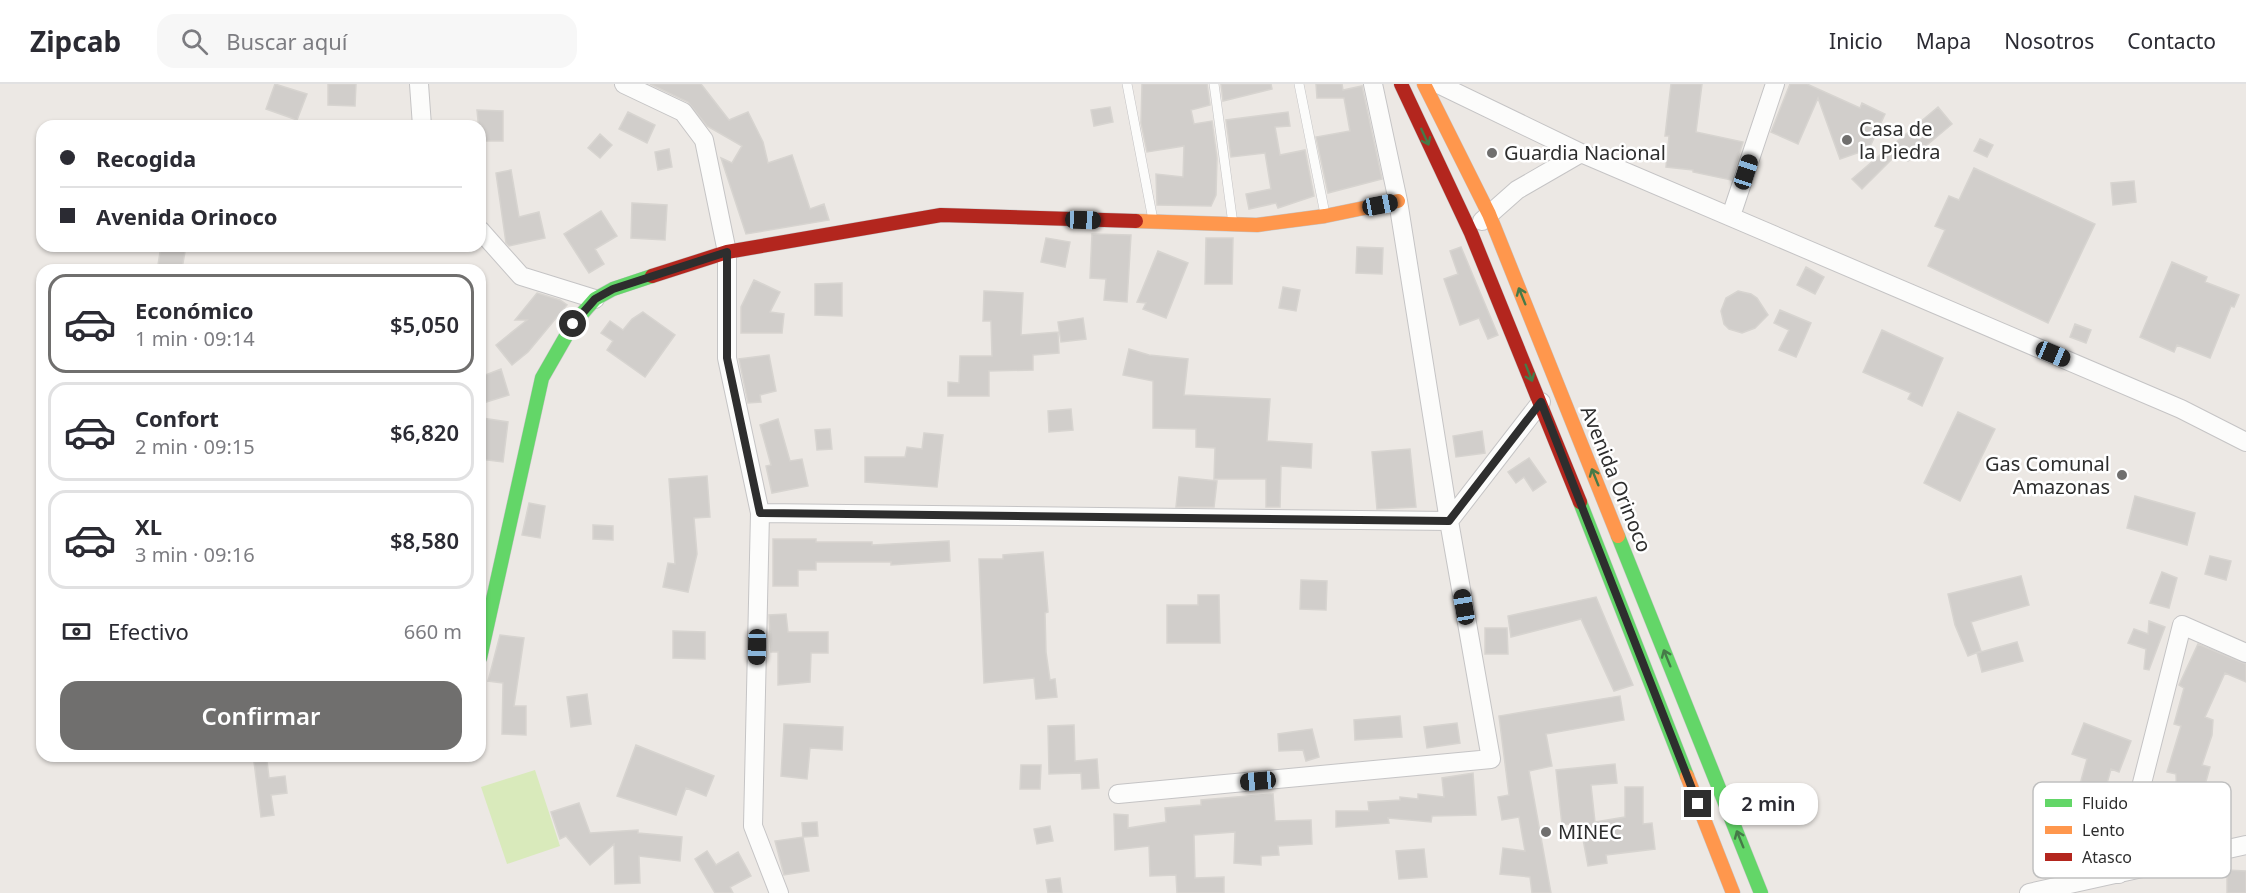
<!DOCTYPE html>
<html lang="es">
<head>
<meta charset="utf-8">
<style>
	:root { --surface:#fff; --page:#f7f7f7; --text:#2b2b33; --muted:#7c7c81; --line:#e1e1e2; --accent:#706f6e }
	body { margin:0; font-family:"Noto Sans",sans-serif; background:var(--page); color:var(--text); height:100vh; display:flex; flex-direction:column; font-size:22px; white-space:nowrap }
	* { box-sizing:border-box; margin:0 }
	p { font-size:20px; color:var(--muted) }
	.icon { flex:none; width:33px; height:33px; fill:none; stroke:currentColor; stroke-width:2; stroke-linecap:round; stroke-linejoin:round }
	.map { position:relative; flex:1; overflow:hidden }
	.drawer { position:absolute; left:36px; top:180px; width:450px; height:498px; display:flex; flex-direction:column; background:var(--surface); border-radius:18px; box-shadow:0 2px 4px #0004 }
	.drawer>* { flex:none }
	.banner { position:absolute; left:36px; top:36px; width:450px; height:132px; border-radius:18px; box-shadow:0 2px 4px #0004; display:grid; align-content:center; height:132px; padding:0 24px; background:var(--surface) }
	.end { position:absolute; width:27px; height:27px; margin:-14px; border:8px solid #2e2e2e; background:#fff; box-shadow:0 0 0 3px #fff }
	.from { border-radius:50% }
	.bubble { position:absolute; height:42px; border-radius:18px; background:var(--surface); box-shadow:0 2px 4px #0004; font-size:20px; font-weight:600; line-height:42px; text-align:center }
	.car { position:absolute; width:18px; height:36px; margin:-18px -9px; border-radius:8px; box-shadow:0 0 4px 2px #0007; background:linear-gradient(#222 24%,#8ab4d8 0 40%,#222 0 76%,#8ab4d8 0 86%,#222 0) }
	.banner b { display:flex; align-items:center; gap:21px; height:57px; font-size:22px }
	.banner b+b { border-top:2px solid var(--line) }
	.banner i { width:15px; height:15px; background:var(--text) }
	ul { padding:10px 0 0; list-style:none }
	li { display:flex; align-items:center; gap:18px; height:99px; margin:0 12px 9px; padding:0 12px; border:3px solid var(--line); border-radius:18px }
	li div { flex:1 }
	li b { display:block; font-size:22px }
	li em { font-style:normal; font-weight:600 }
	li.active { border-color:var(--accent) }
	li>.icon { width:54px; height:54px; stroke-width:1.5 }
	.pay { display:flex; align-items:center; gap:15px; height:66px; padding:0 24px; font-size:22px }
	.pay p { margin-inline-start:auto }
	.button { display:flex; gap:12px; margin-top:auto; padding:12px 24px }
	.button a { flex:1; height:69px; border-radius:18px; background:var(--accent); color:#fff; font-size:24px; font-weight:600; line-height:69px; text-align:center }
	header { display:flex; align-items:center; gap:36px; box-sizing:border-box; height:84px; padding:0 30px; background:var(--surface); border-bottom:2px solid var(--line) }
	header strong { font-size:28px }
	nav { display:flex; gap:33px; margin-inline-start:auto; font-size:21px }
	.search { width:420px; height:54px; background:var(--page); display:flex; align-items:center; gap:15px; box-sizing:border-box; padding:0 21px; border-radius:18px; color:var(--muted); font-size:22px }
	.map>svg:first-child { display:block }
	.pitch { fill:#d9eabb }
	.building { fill:#d1cecb; stroke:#d7d4d0; stroke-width:1.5 }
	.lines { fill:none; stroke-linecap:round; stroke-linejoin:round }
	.lane-casing { stroke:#c5c4c5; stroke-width:10 }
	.street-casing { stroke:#c5c4c5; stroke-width:20 }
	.fast-casing { stroke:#c5c4c5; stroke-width:15 }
	.slow-casing { stroke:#c5c4c5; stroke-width:15 }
	.jam-casing { stroke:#c5c4c5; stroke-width:15 }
	.lane { stroke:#fcfcfb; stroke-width:9 }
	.street { stroke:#fcfcfb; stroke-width:18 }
	.fast { stroke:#63d668; stroke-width:14 }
	.slow { stroke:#ff974d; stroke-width:14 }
	.jam { stroke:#b3261e; stroke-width:14 }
	.oneway { stroke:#467a48 }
	.route { stroke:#2e2e2e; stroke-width:8 }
	.poi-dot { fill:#706f6e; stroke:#fff; stroke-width:2 }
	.labels { text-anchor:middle; stroke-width:5; stroke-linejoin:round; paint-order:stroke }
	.poi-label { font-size:20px; fill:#2e2e2e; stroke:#fff; text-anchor:start }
	.street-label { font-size:20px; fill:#2e2e2e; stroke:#fff }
	.key { fill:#fff; stroke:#c0c0c0; stroke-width:1.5 }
	.key-label { font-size:16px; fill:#2e2e2e }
</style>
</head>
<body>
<header>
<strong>Zipcab</strong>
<div class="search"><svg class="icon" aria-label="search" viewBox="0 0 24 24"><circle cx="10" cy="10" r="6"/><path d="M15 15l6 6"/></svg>Buscar aquí</div>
<nav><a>Inicio</a><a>Mapa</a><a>Nosotros</a><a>Contacto</a></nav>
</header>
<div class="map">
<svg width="2246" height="809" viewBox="0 0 2246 809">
	<rect width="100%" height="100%" fill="#ece8e4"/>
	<!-- pitch -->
	<path class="pitch" d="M535 686 560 762 507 780 481 703Z"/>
	<!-- building -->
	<path class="building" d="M275 0 307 10 297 36 266 25Z
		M328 0H356L355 22 328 21Z
		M650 0H701L729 36 748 28 763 58 768 79 792 71 810 125 824 120 829 136 746 150 721 74 732 79 742 62 707 42 688 18Z
		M1142 0H1207L1210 21 1191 26 1194 40 1212 37 1217 74 1216 111 1211 122 1157 121 1156 90 1183 93 1184 62 1147 68 1141 39Z
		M1221 0H1271L1272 5 1223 17Z
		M1316 0H1342L1343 6 1362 2 1382 95 1328 109 1316 53 1350 47 1344 14H1317Z
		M1671 0H1702L1696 48 1743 58 1731 96 1693 88V86L1666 83 1669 52H1665Z
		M1790 0H1807L1860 24 1862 19 1885 30 1869 65 1840 75 1818 14 1798 60 1771 48Z
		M1110 23 1113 38 1094 42 1091 26Z
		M1938 23 1952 40 1908 77 1894 60Z
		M477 26 503 27V57H480Z
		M628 28 655 41 647 59 619 45Z
		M1288 28 1290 42 1275 43 1280 71 1305 66 1314 112 1278 124 1276 119 1249 125 1246 110 1271 105 1265 69 1231 73 1226 36Z
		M600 50 612 61 600 74 588 64Z
		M1980 55 1993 61 1987 73 1974 67Z
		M1888 64 1895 72 1862 105 1852 95Z
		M669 65 672 83 658 86 655 68Z
		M1974 84 2095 140 2048 239 1928 182 1945 146 1935 142 1949 112 1959 116Z
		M511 86 519 133 539 128 545 154 509 162 506 159 496 89Z
		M2134 97 2136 118 2113 121 2111 99Z
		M632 119 667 121 665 156 631 154Z
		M601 127 617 152 595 165 604 180 589 189 564 150Z
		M1092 150 1131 151 1127 218 1104 216 1106 195 1090 194Z
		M1046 154 1070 158 1065 183 1041 178Z
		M1206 154H1233L1232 200H1205Z
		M161 162H186L182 185 158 181Z
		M1357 163 1383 164 1382 190 1356 189Z
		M1461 163 1498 251 1488 255 1479 234 1460 241 1444 195 1458 190 1450 167Z
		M1158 167 1188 179 1166 234 1143 225 1146 219 1137 218Z
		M2172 178 2207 193 2205 198 2239 211 2234 223 2231 222 2210 274 2177 261 2174 268 2140 253Z
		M1806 183 1824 193 1815 210 1797 201Z
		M754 196 780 208 770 228 784 230 782 249H741V223Z
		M842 199V232L815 231V200Z
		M1283 203 1300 206 1296 227 1279 224Z
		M984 207 1023 209 1021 251 1058 248 1059 269 1033 271V286L989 287V312H948V298L959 299 960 272H992L991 237H983Z
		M1738 207 1751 210 1757 214 1768 231 1755 244 1742 249 1729 245 1724 240 1721 227 1726 214Z
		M537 209 560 216 567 221 528 268 512 281 496 261 527 236H515Z
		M1780 226 1811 239 1796 273 1779 266 1789 246 1774 239Z
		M643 228 675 251 645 293 607 266 613 257 601 249 610 237 623 246 632 235Z
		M1083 234 1086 255 1061 258 1058 238Z
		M2075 240 2091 246 2086 259 2070 253Z
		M1882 246 1943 274 1922 322 1908 315 1911 309 1863 288Z
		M1129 265 1149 271 1188 275 1184 311 1270 315 1267 357 1312 360 1311 384 1281 382 1280 423H1266V395H1214L1215 364 1196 363V345L1153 344V297L1123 291Z
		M769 271 776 307 760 311 761 318 748 319 739 275Z
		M501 285 509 311 480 320V293Z
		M1071 325 1073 346 1049 348 1048 327Z
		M1958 328 1995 345 1960 417 1924 399Z
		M482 334 508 338 503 378 480 375Z
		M778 335 790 377 802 375 808 402 772 409 766 382 771 381 760 341Z
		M830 345 832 365 817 366 815 346Z
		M1482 347 1485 369 1456 373 1453 352Z
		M924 349 943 351 937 403 865 398V373H905L907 363 922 365Z
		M1410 365 1416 423 1377 425 1372 368Z
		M1529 374 1546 398 1533 407 1524 393 1516 399 1508 388Z
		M707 392 710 433 694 434 697 470 688 508 663 503 668 479 675 480 669 395Z
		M1179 393 1217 397 1214 423H1176Z
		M2135 412 2195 429 2187 461 2127 444Z
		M529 419 545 422 540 454 522 451Z
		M593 441 613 442V456L593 455Z
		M773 455H816V458H872V461L949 457 950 477 891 481V478H816V486H798V502H773Z
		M1043 468 1048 528 1045 529 1046 568 1050 596 1055 595 1057 613 1036 615 1034 594 984 599 979 475H1003V471Z
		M2210 472 2231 477 2226 496 2205 490Z
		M2162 488 2177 494 2169 524 2150 519Z
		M2021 492 2029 521 1971 538 1981 567 1968 572 1955 541 1948 510Z
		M1301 496 1327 497 1326 526 1300 525Z
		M1198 511H1219L1220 559H1167V521H1198Z
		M1596 513 1633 601 1614 607 1581 535 1511 553 1508 532Z
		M786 530 788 548H828V569H811L810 598 778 601V568H771L769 531Z
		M2149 537 2165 543 2149 586 2144 585 2146 565 2128 559 2134 545 2148 550Z
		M1485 544H1507L1508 570H1485Z
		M673 547 705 548V575L673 574Z
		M500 551 524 554 514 622H526V651L502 650 503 599 488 597Z
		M2017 558 2023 577 1982 588 1977 569Z
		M2198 560 2246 580V598L2225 589 2205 633 2213 636 2212 651 2202 681 2210 683 2200 719H2210L2209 740H2178L2176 690 2167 688 2181 642 2174 640 2184 604 2179 601Z
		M587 610 591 640 571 643 567 613Z
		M1620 612 1624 636 1546 650 1552 682 1529 687 1551 809H1532L1530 793 1500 790 1503 764 1525 767 1519 733 1502 736 1498 713 1509 711 1499 632Z
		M1400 632 1402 653 1355 656 1354 636Z
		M1457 639 1460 659 1427 664 1424 643Z
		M2084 639 2131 657 2119 688 2111 685 2104 710 2079 704 2087 675 2072 670Z
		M784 640 843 643 842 666 810 664 807 695 781 692Z
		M1074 641 1075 677 1097 675 1099 704 1082 705 1081 689 1049 690 1048 642Z
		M1312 645 1319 673 1306 677 1303 666 1279 667 1278 650Z
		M636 661 714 692 706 712 686 704 676 731 617 712Z
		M267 677 269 694 285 692 287 709 271 711 274 731 261 733 254 678Z
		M1615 680 1617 699 1591 701 1595 738 1625 733V703H1643V740L1652 739 1655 765 1606 771 1607 779 1588 782 1580 739 1562 741 1556 686Z
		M1021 681H1041L1040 705H1020Z
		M1473 689 1476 731 1432 732 1431 738 1388 734 1389 739 1336 743V727H1369L1368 718 1400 716V713L1418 715V710L1444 713 1442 694Z
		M1273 710 1275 737 1311 736 1312 760 1278 762 1279 771 1261 772V781L1234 779 1235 748 1194 751 1195 794 1224 793V809H1177L1176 791 1150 792 1149 762 1115 766 1114 730 1128 731V744L1166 738 1165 724 1201 721V716Z
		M579 719 590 749 638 746V749L682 753 680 777 639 772 640 799 615 800 614 760 590 781 566 752 560 755 551 728Z
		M817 738 818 752 803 753 802 739Z
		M1050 742 1053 757 1037 760 1034 745Z
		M803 753 809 787 784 791 775 757Z
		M1424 765 1427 793 1399 795 1396 767Z
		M707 767 716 781 738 768 751 792 730 803 733 809H715L695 775Z
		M2227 786 2246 787V809H2227Z
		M1060 794 1062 809H1048L1046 796Z"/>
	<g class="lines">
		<!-- lane casing -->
		<g class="lane-casing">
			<path id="lane" d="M1127 0 1153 136
				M1214 0 1233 140
				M1299 0 1325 130"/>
		</g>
		<!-- street casing -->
		<g class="street-casing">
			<path id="street" d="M419 0 422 42
				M624 0 683 28 704 56 727 168V274L760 429 753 742 779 809
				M1438 0 1581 69 2181 325 2246 358
				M1731 132 1775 0
				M1482 137 1517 106 1581 69
				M480 146 521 192 595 215
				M760 429 1449 437 1541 318
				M1118 710 1491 675 1449 437 1398 117 1373 0
				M2119 790 2182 541 2246 569
				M2029 809 2246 761"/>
		</g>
		<!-- fast casing -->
		<g class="fast-casing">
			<path id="fast" d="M1580 418 1687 692
				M1618 452 1761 809
				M480 574 542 294 573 240 595 215 613 205 652 192"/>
		</g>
		<!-- slow casing -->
		<g class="slow-casing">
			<path id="slow" d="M1424 0 1489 130 1618 452
				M1136 137 1257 141 1325 132 1398 117
				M1687 692 1733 809"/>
		</g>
		<!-- jam casing -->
		<g class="jam-casing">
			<path id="jam" d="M1401 0 1471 149 1580 418
				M652 192 727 168 941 131 1136 137"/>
		</g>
		<!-- lane -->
		<use href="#lane" class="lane"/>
		<!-- street -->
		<use href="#street" class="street"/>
		<!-- fast -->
		<use href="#fast" class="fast"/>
		<!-- slow -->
		<use href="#slow" class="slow"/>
		<!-- jam -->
		<use href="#jam" class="jam"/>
	</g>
	<!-- one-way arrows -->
	<defs><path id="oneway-shaft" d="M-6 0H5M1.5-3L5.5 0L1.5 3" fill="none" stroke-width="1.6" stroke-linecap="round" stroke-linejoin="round" transform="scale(1.5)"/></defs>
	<g class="oneway">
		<use href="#oneway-shaft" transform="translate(1425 53) rotate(65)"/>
		<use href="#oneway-shaft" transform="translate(1522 212) rotate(-112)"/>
		<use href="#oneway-shaft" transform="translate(1529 289) rotate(68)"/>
		<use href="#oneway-shaft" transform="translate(1595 393) rotate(-112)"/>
		<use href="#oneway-shaft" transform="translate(1667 574) rotate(-112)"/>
		<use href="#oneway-shaft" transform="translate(1740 755) rotate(-112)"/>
	</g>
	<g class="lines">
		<!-- route -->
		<path class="route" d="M573 240 595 215 613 205 727 168V274L760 429 1449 437 1541 318 1698 720"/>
	</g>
	<!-- markers -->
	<g class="poi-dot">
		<circle cx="1847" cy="56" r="6"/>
		<circle cx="1492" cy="69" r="6"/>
		<circle cx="2122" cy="391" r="6"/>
		<circle cx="1546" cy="748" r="6"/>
	</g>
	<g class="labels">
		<!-- poi labels -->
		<g class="poi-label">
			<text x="1859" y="52">Casa de<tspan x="1859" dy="23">la Piedra</tspan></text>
			<text x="1504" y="76">Guardia Nacional</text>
			<text x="2110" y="387" text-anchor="end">Gas Comunal<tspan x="2110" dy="23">Amazonas</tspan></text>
			<text x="1558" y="755">MINEC</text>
		</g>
		<!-- street labels -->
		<g class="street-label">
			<text transform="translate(1616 395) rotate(68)" y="7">Avenida Orinoco</text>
		</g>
	</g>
	<!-- legend -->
	<rect x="2033" y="698" width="198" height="96" rx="9" class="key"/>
	<rect x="2045" y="715" width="27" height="8" fill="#63d668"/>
	<rect x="2045" y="742" width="27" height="8" fill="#ff974d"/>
	<rect x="2045" y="769" width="27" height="8" fill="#b3261e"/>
	<g class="key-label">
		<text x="2082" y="725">Fluido</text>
		<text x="2082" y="752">Lento</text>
		<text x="2082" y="779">Atasco</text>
	</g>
</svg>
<i class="end from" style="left:573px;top:240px"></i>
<i class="end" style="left:1698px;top:720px"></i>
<div class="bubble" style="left:1719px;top:699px;width:99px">2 min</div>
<i class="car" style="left:1746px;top:88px;rotate:18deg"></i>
<i class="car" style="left:1380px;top:121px;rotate:79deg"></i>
<i class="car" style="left:1083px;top:136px;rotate:92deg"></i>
<i class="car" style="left:2053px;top:270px;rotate:113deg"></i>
<i class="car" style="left:1464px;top:523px;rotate:350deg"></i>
<i class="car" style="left:757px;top:563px;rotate:181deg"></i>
<i class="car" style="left:1258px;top:697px;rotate:265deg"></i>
<div class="banner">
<b><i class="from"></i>Recogida</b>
<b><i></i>Avenida Orinoco</b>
</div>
<section class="drawer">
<ul>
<li class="active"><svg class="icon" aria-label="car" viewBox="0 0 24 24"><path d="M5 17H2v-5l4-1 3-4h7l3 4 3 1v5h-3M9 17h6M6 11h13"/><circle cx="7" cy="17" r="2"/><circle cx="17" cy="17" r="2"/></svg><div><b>Económico</b><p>1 min · 09:14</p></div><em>$5,050</em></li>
<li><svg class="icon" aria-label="car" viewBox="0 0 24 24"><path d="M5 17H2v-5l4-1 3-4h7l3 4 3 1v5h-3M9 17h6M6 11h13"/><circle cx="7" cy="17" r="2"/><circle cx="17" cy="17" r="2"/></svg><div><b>Confort</b><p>2 min · 09:15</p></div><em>$6,820</em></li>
<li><svg class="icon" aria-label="car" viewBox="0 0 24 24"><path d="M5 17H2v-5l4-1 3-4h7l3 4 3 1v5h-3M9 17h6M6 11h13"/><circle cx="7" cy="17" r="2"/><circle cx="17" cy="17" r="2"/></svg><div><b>XL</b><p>3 min · 09:16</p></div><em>$8,580</em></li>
</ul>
<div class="pay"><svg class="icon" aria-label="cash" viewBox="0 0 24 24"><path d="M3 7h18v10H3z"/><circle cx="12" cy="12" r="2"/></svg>Efectivo<p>660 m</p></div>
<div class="button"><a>Confirmar</a></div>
</section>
</div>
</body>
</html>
